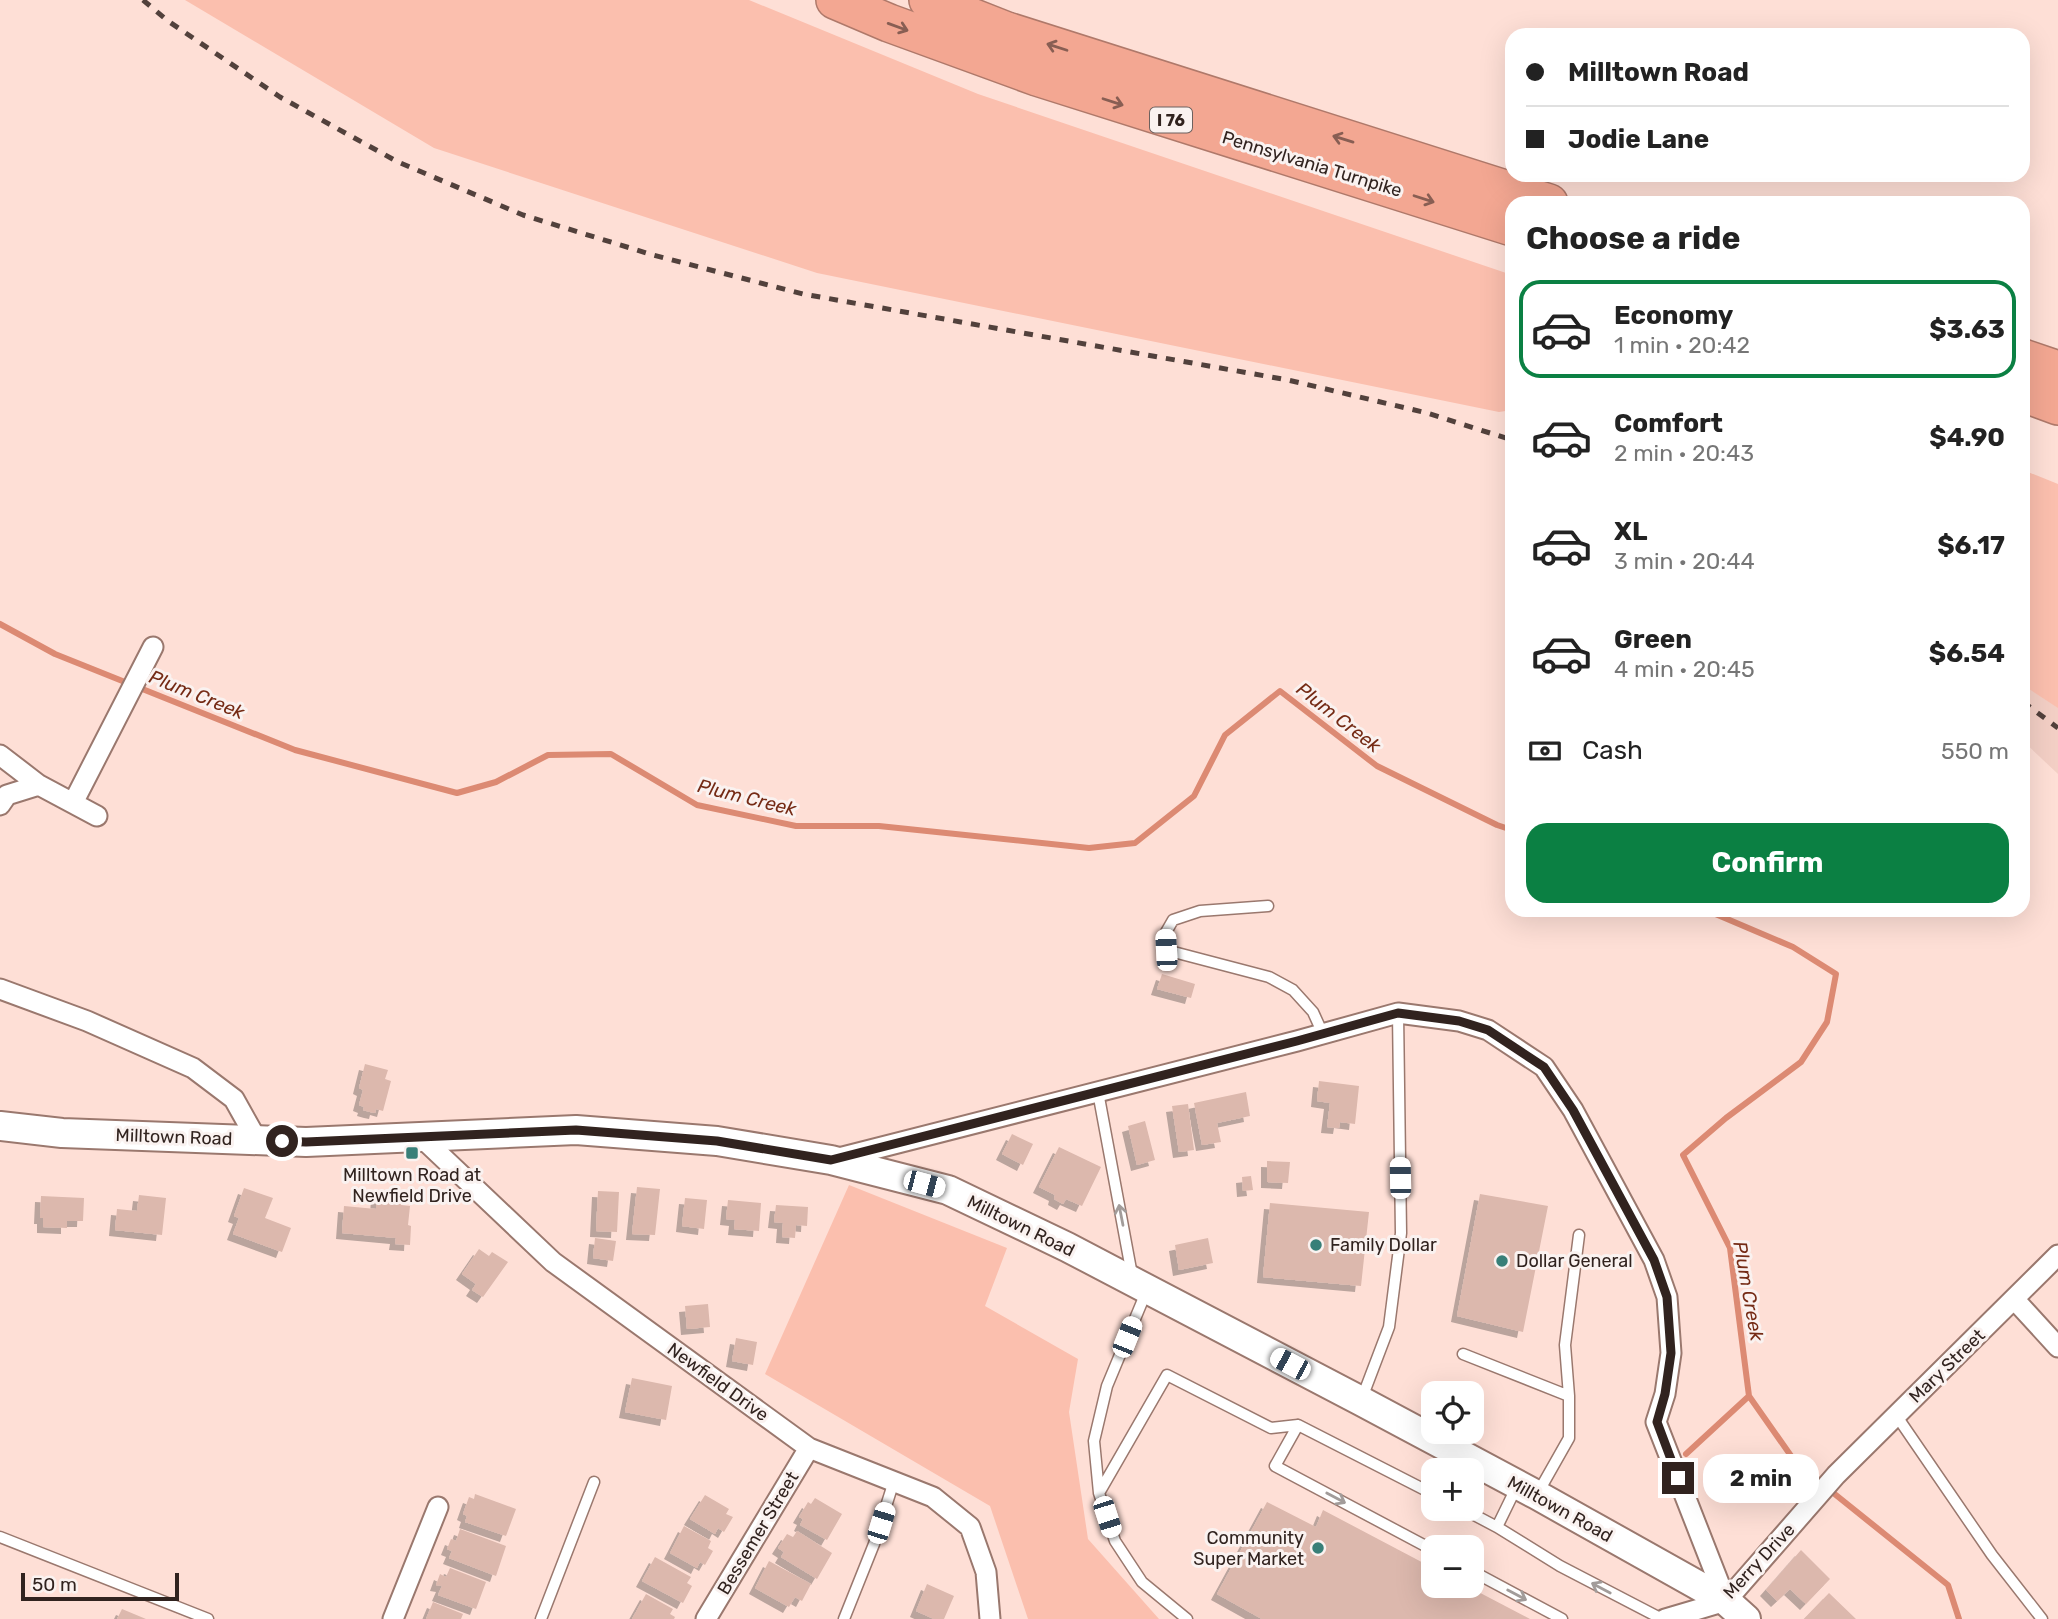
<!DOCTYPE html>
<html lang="en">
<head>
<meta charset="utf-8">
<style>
	:root { --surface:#fff; --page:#f6f6f6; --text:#222; --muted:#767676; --line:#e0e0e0; --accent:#0b8043 }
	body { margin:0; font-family:Rubik,sans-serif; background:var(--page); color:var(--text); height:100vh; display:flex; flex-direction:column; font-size:26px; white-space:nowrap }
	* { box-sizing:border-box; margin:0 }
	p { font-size:23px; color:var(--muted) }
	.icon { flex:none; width:38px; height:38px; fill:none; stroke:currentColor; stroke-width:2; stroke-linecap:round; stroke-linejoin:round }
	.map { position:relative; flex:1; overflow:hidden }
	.details { position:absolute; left:1505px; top:196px; width:525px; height:721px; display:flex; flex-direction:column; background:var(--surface); border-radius:21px; box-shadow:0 7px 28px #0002 }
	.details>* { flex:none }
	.hud { position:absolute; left:1505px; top:28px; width:525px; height:154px; border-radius:21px; box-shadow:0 7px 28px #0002; display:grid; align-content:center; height:154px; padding:0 21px; background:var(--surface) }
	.tools { position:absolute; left:1421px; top:1381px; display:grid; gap:14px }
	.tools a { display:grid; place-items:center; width:63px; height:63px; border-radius:14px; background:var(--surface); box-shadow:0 7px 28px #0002; font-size:35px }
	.scale { position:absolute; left:21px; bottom:18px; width:158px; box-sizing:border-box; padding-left:7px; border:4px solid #31231f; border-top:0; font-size:19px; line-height:24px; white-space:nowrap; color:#31231f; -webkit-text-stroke:5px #faf2f0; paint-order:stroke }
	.end { position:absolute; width:32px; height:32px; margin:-16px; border:9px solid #31231f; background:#fff; box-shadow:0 0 0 4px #fff }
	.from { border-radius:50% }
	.bubble { position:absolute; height:49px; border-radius:21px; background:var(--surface); box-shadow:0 7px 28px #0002; font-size:23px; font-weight:700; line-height:49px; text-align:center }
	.car { position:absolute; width:21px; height:42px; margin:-21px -10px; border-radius:9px; box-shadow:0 0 5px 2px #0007; background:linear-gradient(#fff 24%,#345 0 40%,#fff 0 76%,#345 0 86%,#fff 0) }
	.hud b { display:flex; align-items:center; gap:24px; height:66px; font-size:26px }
	.hud b+b { border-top:2px solid var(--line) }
	.hud i { width:18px; height:18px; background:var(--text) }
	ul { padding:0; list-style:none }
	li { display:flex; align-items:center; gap:21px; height:98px; margin:0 14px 10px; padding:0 7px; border:4px solid transparent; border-radius:21px }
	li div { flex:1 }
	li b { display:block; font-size:26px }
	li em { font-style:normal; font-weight:700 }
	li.selected { border-color:var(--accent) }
	li>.icon { width:63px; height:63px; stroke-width:1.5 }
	h2 { padding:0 21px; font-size:32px; line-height:84px }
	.pay { display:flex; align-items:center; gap:18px; height:77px; padding:0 21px; font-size:26px }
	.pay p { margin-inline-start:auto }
	.cta { display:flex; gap:14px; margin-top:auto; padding:14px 21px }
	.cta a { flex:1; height:80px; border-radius:21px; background:var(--accent); color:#fff; font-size:28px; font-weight:700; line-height:80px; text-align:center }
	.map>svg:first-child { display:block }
	.built { fill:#f3cfc5 }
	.green { fill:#fbbfae }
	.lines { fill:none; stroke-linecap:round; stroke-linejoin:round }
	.stream { stroke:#dc8a73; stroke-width:6 }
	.building { fill:#dcb8ad; filter:url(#shadow) }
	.lane-casing { stroke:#9a786e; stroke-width:13 }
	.street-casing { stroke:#9a786e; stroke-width:23 }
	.secondary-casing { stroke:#9a786e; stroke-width:32 }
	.highway-casing { stroke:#af796a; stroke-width:40 }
	.lane { stroke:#fff; stroke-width:10 }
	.street { stroke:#fff; stroke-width:19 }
	.secondary { stroke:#fff; stroke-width:28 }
	.highway { stroke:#f3a792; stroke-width:37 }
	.rail { stroke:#52413c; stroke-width:5; stroke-dasharray:9 9; stroke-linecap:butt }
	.oneway { stroke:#885e53 }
	.oneway2 { stroke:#a29c9a }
	.route { stroke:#31231f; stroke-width:9 }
	.poi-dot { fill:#387f78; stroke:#faf2f0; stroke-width:2.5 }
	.labels { text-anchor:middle; stroke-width:6; stroke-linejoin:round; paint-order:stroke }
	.shield { fill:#faf2f0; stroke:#6d615e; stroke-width:2 }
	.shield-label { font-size:16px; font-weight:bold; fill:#31231f }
	.street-label { font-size:18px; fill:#31231f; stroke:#faf2f0 }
	.poi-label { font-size:18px; fill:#31231f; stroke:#faf2f0; text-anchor:start }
	.water-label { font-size:19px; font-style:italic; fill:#752b15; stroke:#faf2f0 }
</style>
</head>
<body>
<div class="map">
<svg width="2058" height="1619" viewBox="0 0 2058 1619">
	<defs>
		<filter id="shadow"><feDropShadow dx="-6" dy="6" stdDeviation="0" flood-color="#0004"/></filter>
	</defs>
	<rect width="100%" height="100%" fill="#fedfd6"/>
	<!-- built -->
	<path class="built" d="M2023 681 2058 707V774L2023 741Z"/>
	<!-- green -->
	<path class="green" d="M185 0H749L978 94 1512 275V410L1499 412 817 273 434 148Z
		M2023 470 2058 484V708L2023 685Z
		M849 1185 1007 1248 985 1306 1078 1359 1069 1412 1088 1539 1159 1619H1028L990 1506 765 1374Z"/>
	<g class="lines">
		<!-- stream -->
		<path class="stream" d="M0 624 55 654 295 750 457 793 496 782 548 755 611 754 697 805 796 826H879L1089 848 1135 843 1194 796 1225 735 1280 691 1377 766 1497 825 1512 830
			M1706 910 1793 947 1836 974 1827 1022 1801 1062 1726 1118 1683 1155 1730 1248 1749 1396 1796 1463 1948 1585 1959 1619
			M1686 1454 1749 1396"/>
	</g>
	<!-- building -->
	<path class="building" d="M1162 974 1195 984 1191 998 1157 989Z
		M365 1064 388 1070 385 1079 391 1081 383 1111 376 1109 375 1113 370 1112 363 1110 364 1107 359 1105 363 1090 359 1088Z
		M1319 1081 1359 1086 1355 1124 1340 1122 1339 1128 1327 1127 1330 1103 1317 1101Z
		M1246 1092 1250 1116 1217 1123 1221 1142 1202 1145 1194 1103Z
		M1188 1104 1194 1150 1179 1152 1172 1106Z
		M1145 1121 1155 1160 1137 1165 1128 1126Z
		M1012 1134 1033 1144 1023 1165 1002 1154Z
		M1059 1147 1101 1167 1082 1206 1066 1199 1063 1204 1054 1199 1055 1195 1039 1187Z
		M1267 1161 1290 1162 1288 1183 1267 1182Z
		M1251 1176 1253 1190 1243 1191 1242 1177Z
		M637 1187 660 1189 655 1235 632 1234Z
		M244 1188 273 1198 265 1218 291 1228 282 1252 233 1234 239 1218 234 1216Z
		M598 1191 619 1192 617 1232 596 1231Z
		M377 1193 402 1195 401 1205 410 1206 408 1225 411 1226 410 1245 395 1244 396 1238 342 1233 344 1206 376 1209Z
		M1480 1194 1548 1206 1523 1332 1457 1316Z
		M139 1195 166 1198 162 1235 115 1230 117 1209 137 1211Z
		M41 1196 84 1198 83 1221H67V1228L43 1227V1218H40Z
		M685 1198 707 1200 704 1229 682 1226Z
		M728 1200 761 1203 759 1231 734 1229 735 1220 726 1219Z
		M1270 1203 1369 1212 1361 1286 1263 1277Z
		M776 1205 808 1207 807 1226 796 1225 795 1238 782 1237 783 1223 774 1222Z
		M595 1238 616 1241 613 1261 593 1258Z
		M1208 1238 1213 1263 1179 1270 1175 1245Z
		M479 1249 489 1256 492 1252 508 1262 483 1297 472 1290 476 1284 462 1274Z
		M708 1304 710 1327 687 1329 685 1306Z
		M736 1338 757 1342 753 1365 732 1361Z
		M632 1378 672 1386 666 1420 625 1412Z
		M475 1494 516 1509 506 1536 465 1522 467 1516 463 1514 469 1497 474 1499Z
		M705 1495 729 1509 726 1514 733 1517 724 1532 718 1528 715 1534 690 1519Z
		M815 1498 842 1514 827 1540 800 1525 803 1519 799 1517 808 1502 811 1504Z
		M1267 1502 1316 1527 1323 1510 1433 1568V1586H1467L1530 1619H1262L1217 1594Z
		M684 1526 711 1541 708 1548 713 1551 705 1565 700 1562 697 1568 670 1553Z
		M460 1529 506 1546 496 1576 449 1558 452 1551 447 1549 451 1539 456 1541Z
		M797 1531 832 1553 817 1579 781 1557 784 1552 778 1548 787 1534 793 1537Z
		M1801 1550 1830 1579 1806 1604 1790 1589 1777 1601 1766 1590Z
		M655 1557 691 1577 687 1583 692 1586 683 1603 642 1581Z
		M769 1561 811 1584 802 1601 795 1597 789 1607 755 1588Z
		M450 1568 486 1582 476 1609 438 1595 442 1586 436 1585 440 1574 446 1577Z
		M927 1584 954 1596 944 1619H934L916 1611Z
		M1829 1593 1856 1619H1804Z
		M646 1594 673 1609 670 1614 675 1617 674 1619H632Z
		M433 1602 463 1614 461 1619H426Z
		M122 1609 146 1619H117Z"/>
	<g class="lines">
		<!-- lane casing -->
		<g class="lane-casing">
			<path id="lane" d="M1268 906 1200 911 1173 920 1165 934 1166 950 1269 977 1293 990 1313 1012 1323 1034
				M1098 1092 1132 1275
				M1147 1290 1107 1386 1094 1441 1099 1493 1115 1541 1142 1582 1187 1619
				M1463 1354 1569 1396
				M1362 1398 1389 1327 1401 1233 1398 1013
				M1896 1415 1992 1555 2042 1619
				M1298 1425 1275 1466 1433 1550
				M1539 1491 1569 1438V1396L1565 1345 1579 1235
				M1099 1493 1167 1375 1271 1428 1298 1425 1433 1494
				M1461 1508 1497 1527 1560 1566 1662 1619
				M1497 1527 1517 1486
				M0 1537 208 1619
				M1472 1571 1562 1619
				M541 1619 594 1482
				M844 1619 874 1544 894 1481"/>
		</g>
		<!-- street casing -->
		<g class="street-casing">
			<path id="street" d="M0 755 39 785 97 816
				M73 803 153 647
				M0 805 7 795 39 785
				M0 989 87 1021 193 1068 234 1099 257 1140
				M419 1135 553 1262 809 1448 933 1497 970 1527 986 1572 990 1619
				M835 1159 1297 1041 1398 1013 1459 1021 1488 1030 1544 1067 1573 1110 1654 1260 1667 1297 1671 1353 1665 1394 1656 1422 1726 1601
				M2015 1300 2058 1347
				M393 1619 438 1507
				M706 1619 809 1448
				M1665 1619 1726 1601 1836 1475 2058 1255"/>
		</g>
		<!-- secondary casing -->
		<g class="secondary-casing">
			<path id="secondary" d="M0 1126 62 1133 306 1142 576 1130 717 1141 831 1160 948 1190 1067 1247 1361 1401 1537 1495 1726 1601 1746 1619"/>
		</g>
		<!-- highway casing -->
		<g class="highway-casing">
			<path id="highway" d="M835 0 889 23 1037 77 1512 227
				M928 0 1007 31 1549 203
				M2023 358 2058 370
				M2023 393 2058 406"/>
		</g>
		<!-- lane -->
		<use href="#lane" class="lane"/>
		<!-- street -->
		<use href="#street" class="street"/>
		<!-- secondary -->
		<use href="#secondary" class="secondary"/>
		<!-- highway -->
		<use href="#highway" class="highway"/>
		<!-- rail -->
		<path class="rail" d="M143 0 168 21 280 97 398 162 523 215 653 255 803 294 1288 380 1427 413 1512 440
			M2023 702 2058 728"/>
	</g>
	<!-- one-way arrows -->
	<defs><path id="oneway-shaft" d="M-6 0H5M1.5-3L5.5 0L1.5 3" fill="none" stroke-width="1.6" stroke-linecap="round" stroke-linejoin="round" transform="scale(1.75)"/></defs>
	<g class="oneway">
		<use href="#oneway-shaft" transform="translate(898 27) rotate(20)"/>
		<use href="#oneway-shaft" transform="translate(1057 47) rotate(-162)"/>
		<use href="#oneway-shaft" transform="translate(1113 102) rotate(18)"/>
		<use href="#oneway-shaft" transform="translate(1343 139) rotate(-163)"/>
		<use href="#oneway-shaft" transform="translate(1424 199) rotate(18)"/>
	</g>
	<g class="oneway2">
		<use href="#oneway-shaft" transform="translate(1121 1215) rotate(-101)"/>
		<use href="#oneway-shaft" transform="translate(1336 1498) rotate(28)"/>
		<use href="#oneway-shaft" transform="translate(1601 1588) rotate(-152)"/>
		<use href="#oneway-shaft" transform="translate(1517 1595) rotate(28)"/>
	</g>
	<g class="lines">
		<!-- route -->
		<path class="route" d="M282 1141 306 1142 576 1130 717 1141 831 1160 1297 1041 1398 1013 1459 1021 1488 1030 1544 1067 1573 1110 1654 1260 1667 1297 1671 1353 1665 1394 1657 1422 1678 1478"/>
	</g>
	<!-- markers -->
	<g class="poi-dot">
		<rect x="405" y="1146" width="14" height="14" rx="3.5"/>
		<circle cx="1316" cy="1245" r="7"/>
		<circle cx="1502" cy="1261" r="7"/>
		<circle cx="1318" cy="1548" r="7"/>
	</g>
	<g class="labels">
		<!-- shield labels -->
		<rect class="shield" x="1150" y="107.5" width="42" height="25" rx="5"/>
		<g class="shield-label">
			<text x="1171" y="126">I 76</text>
		</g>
		<!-- street labels -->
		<g class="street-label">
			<text transform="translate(1312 164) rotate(17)" y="6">Pennsylvania Turnpike</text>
			<text transform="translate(174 1137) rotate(2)" y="6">Milltown Road</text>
			<text transform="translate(1021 1226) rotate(26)" y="6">Milltown Road</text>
			<text transform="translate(1947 1366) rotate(-44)" y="6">Mary Street</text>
			<text transform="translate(718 1382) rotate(36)" y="6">Newfield Drive</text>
			<text transform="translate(1560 1509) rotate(29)" y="6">Milltown Road</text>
			<text transform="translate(758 1533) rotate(-59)" y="6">Bessemer Street</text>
			<text transform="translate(1759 1561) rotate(-47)" y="6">Merry Drive</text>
		</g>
		<!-- poi labels -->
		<g class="poi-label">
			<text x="412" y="1181" text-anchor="middle">Milltown Road at<tspan x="412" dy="21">Newfield Drive</tspan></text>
			<text x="1330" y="1251">Family Dollar</text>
			<text x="1516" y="1267">Dollar General</text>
			<text x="1304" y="1544" text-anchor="end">Community<tspan x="1304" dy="21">Super Market</tspan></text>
		</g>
		<!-- water labels -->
		<g class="water-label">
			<text transform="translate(197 694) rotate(22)" y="7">Plum Creek</text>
			<text transform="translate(1339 717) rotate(38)" y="7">Plum Creek</text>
			<text transform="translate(747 797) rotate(14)" y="7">Plum Creek</text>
			<text transform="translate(1749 1291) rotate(80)" y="7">Plum Creek</text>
		</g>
	</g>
</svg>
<div class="tools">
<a><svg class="icon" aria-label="locate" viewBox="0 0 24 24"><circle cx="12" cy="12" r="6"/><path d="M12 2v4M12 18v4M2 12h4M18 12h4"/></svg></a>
<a>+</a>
<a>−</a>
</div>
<div class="scale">50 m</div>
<i class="end from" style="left:282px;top:1141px"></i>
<i class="end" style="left:1678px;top:1478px"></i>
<div class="bubble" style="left:1703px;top:1454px;width:116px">2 min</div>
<i class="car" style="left:1166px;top:950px;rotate:357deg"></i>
<i class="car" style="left:1400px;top:1178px;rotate:359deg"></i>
<i class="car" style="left:924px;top:1184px;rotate:105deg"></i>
<i class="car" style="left:1127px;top:1337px;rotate:22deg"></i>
<i class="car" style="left:1290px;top:1364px;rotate:298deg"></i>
<i class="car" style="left:1107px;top:1517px;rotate:162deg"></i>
<i class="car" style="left:881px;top:1523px;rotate:17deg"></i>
<div class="hud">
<b><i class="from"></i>Milltown Road</b>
<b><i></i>Jodie Lane</b>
</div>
<section class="details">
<h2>Choose a ride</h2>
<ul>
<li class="selected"><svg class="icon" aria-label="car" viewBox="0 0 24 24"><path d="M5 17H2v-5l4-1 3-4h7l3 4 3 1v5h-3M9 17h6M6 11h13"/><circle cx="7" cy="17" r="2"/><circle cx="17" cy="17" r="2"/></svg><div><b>Economy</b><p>1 min · 20:42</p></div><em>$3.63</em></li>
<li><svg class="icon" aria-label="car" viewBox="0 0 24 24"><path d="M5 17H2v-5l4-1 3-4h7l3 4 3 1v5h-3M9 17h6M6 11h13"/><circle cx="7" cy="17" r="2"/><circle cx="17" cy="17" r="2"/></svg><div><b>Comfort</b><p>2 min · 20:43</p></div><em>$4.90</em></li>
<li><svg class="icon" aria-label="car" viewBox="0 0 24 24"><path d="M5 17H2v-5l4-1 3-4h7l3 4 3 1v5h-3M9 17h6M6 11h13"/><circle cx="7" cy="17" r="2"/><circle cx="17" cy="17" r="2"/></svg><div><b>XL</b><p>3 min · 20:44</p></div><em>$6.17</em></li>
<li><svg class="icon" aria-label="car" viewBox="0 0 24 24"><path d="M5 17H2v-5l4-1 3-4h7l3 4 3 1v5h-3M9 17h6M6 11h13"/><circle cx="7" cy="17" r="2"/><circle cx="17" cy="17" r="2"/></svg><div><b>Green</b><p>4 min · 20:45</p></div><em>$6.54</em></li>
</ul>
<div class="pay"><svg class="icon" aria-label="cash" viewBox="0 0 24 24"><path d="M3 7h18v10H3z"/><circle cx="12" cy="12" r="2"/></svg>Cash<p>550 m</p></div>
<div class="cta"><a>Confirm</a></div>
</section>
</div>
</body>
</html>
